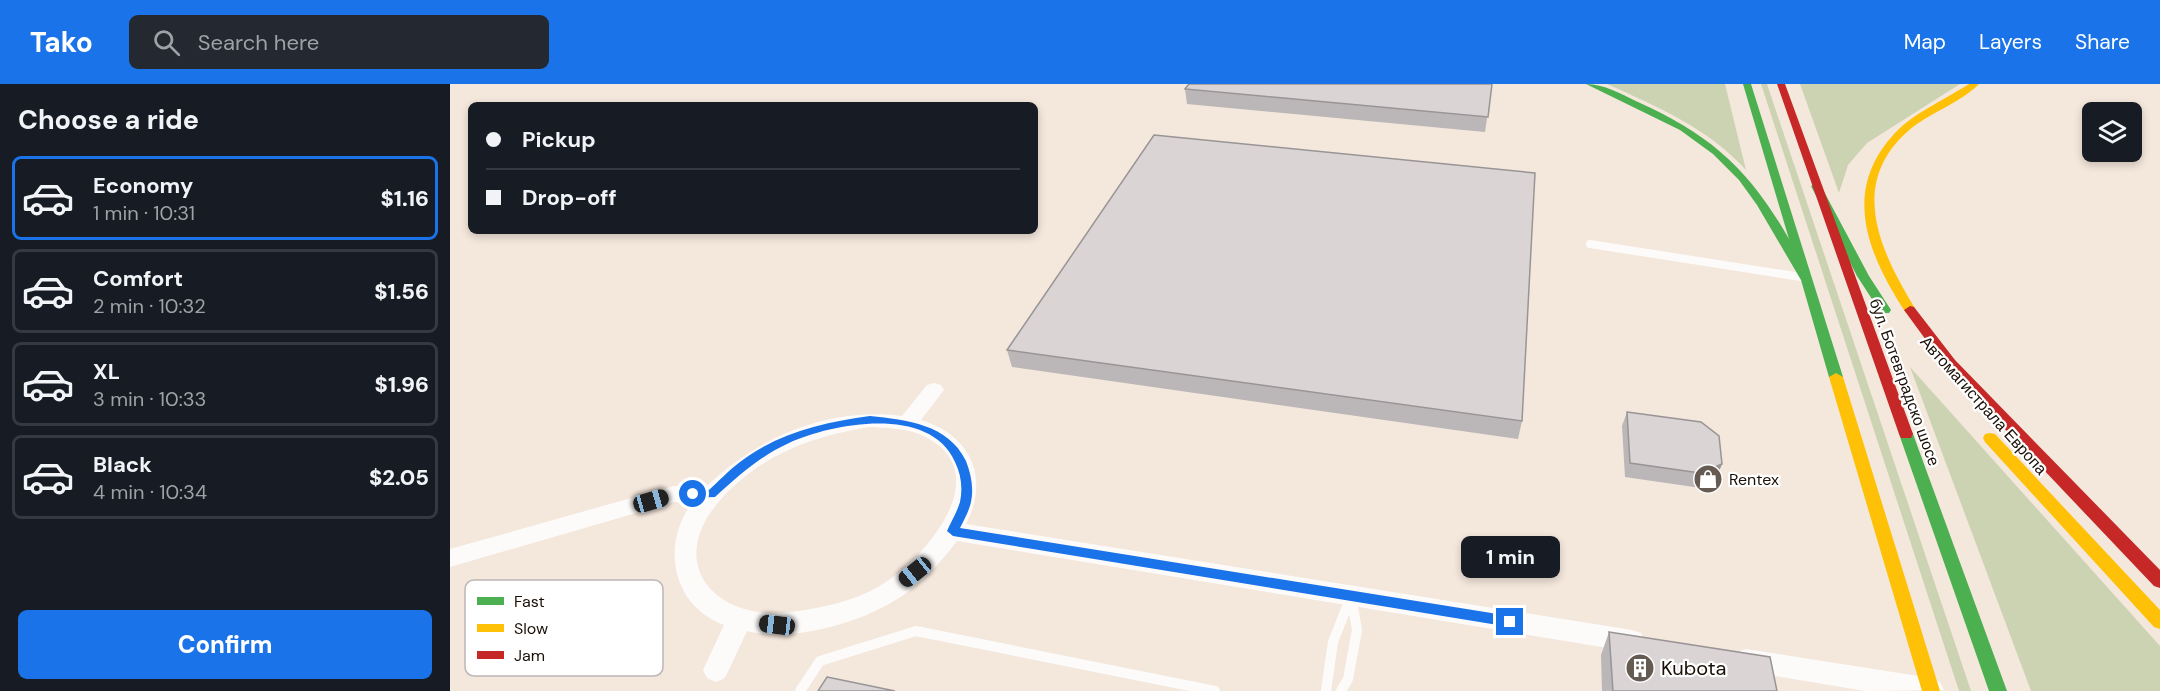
<!DOCTYPE html>
<html lang="en">
<head>
<meta charset="utf-8">
<style>
	:root { --surface:#171b24; --page:#242831; --text:#f1f3f6; --muted:#9ea1a6; --line:#363941; --accent:#1a73e8 }
	body { margin:0; font-family:"DM Sans",sans-serif; background:var(--page); color:var(--text); height:100vh; display:flex; flex-direction:column; font-size:22px; white-space:nowrap }
	* { box-sizing:border-box; margin:0 }
	p { font-size:20px; color:var(--muted) }
	.icon { flex:none; width:33px; height:33px; fill:none; stroke:currentColor; stroke-width:2; stroke-linecap:round; stroke-linejoin:round }
	.map { position:relative; flex:1; overflow:hidden }
	.details { display:flex; flex-direction:column; background:var(--surface); width:450px }
	.details>* { flex:none }
	.hud { position:absolute; left:18px; top:18px; width:570px; height:132px; border-radius:9px; box-shadow:0 3px 9px #0003; display:grid; align-content:center; height:132px; padding:0 18px; background:var(--surface) }
	.buttons { position:absolute; left:1632px; top:18px; display:grid; gap:12px }
	.buttons a { display:grid; place-items:center; width:60px; height:60px; border-radius:9px; background:var(--surface); box-shadow:0 3px 9px #0003; font-size:30px }
	.end { position:absolute; width:27px; height:27px; margin:-14px; border:8px solid #1a73e8; background:#fff; box-shadow:0 0 0 3px #fff }
	.from { border-radius:50% }
	.bubble { position:absolute; height:42px; border-radius:9px; background:var(--surface); box-shadow:0 3px 9px #0003; font-size:20px; font-weight:800; line-height:42px; text-align:center }
	.car { position:absolute; width:18px; height:36px; margin:-18px -9px; border-radius:8px; box-shadow:0 0 4px 2px #0007; background:linear-gradient(#222 24%,#8ab4d8 0 40%,#222 0 76%,#8ab4d8 0 86%,#222 0) }
	.hud b { display:flex; align-items:center; gap:21px; height:57px; font-size:22px }
	.hud b+b { border-top:2px solid var(--line) }
	.hud i { width:15px; height:15px; background:var(--text) }
	ul { padding:0; list-style:none }
	li { display:flex; align-items:center; gap:18px; height:84px; margin:0 12px 9px; padding:0 6px; border:3px solid var(--line); border-radius:9px }
	li div { flex:1 }
	li b { display:block; font-size:22px }
	li em { font-style:normal; font-weight:800 }
	li.on { border-color:var(--accent) }
	li>.icon { width:54px; height:54px; stroke-width:1.5 }
	h2 { padding:0 18px; font-size:27px; line-height:72px }
	.button { display:flex; gap:12px; margin-top:auto; padding:12px 18px }
	.button a { flex:1; height:69px; border-radius:9px; background:var(--accent); color:#fff; font-size:24px; font-weight:800; line-height:69px; text-align:center }
	header { display:flex; align-items:center; gap:36px; box-sizing:border-box; height:84px; padding:0 30px; background:var(--accent); color:#fff }
	header strong { font-size:28px }
	nav { display:flex; gap:33px; margin-inline-start:auto; font-size:21px }
	.search { width:420px; height:54px; background:var(--page); display:flex; align-items:center; gap:15px; box-sizing:border-box; padding:0 21px; border-radius:9px; color:var(--muted); font-size:22px }
	main { display:flex; flex:1; min-height:0 }
	.map>svg:first-child { display:block }
	.green { fill:#ccd3b2 }
	.lines { fill:none; stroke-linecap:round; stroke-linejoin:round }
	.lane-far1 { stroke:#fdfbfa; stroke-width:8 }
	.lane { stroke:#fdfbfa; stroke-width:10 }
	.street { fill:#fdfbfa; fill-rule:evenodd }
	.fast { fill:#4caf50; fill-rule:evenodd }
	.slow { fill:#ffc107; fill-rule:evenodd }
	.jam { fill:#c62828; fill-rule:evenodd }
	.wall { fill:#bbb6b7 }
	.shaded-wall { fill:#999495 }
	.building { fill:#dad4d5; stroke:#999495; stroke-width:1.5 }
	.route { fill:#1a73e8 }
	.labels { text-anchor:middle; stroke-width:4.5; stroke-linejoin:round; paint-order:stroke }
	.street-label { font-size:16px; fill:#1a1007; stroke:#fff }
	.poi-label { font-size:16px; fill:#1a1007; stroke:#fff; text-anchor:start }
	.near-poi-label { font-size:20px; fill:#1a1007; stroke:#fff; text-anchor:start }
	.key { fill:#fff; stroke:#bab7b5; stroke-width:1.5 }
	.key-label { font-size:16px; fill:#1a1007 }
</style>
</head>
<body>
<header>
<strong>Tako</strong>
<div class="search"><svg class="icon" aria-label="search" viewBox="0 0 24 24"><circle cx="10" cy="10" r="6"/><path d="M15 15l6 6"/></svg>Search here</div>
<nav><a>Map</a><a>Layers</a><a>Share</a></nav>
</header>
<main>
<section class="details">
<h2>Choose a ride</h2>
<ul>
<li class="on"><svg class="icon" aria-label="car" viewBox="0 0 24 24"><path d="M5 17H2v-5l4-1 3-4h7l3 4 3 1v5h-3M9 17h6M6 11h13"/><circle cx="7" cy="17" r="2"/><circle cx="17" cy="17" r="2"/></svg><div><b>Economy</b><p>1 min · 10:31</p></div><em>$1.16</em></li>
<li><svg class="icon" aria-label="car" viewBox="0 0 24 24"><path d="M5 17H2v-5l4-1 3-4h7l3 4 3 1v5h-3M9 17h6M6 11h13"/><circle cx="7" cy="17" r="2"/><circle cx="17" cy="17" r="2"/></svg><div><b>Comfort</b><p>2 min · 10:32</p></div><em>$1.56</em></li>
<li><svg class="icon" aria-label="car" viewBox="0 0 24 24"><path d="M5 17H2v-5l4-1 3-4h7l3 4 3 1v5h-3M9 17h6M6 11h13"/><circle cx="7" cy="17" r="2"/><circle cx="17" cy="17" r="2"/></svg><div><b>XL</b><p>3 min · 10:33</p></div><em>$1.96</em></li>
<li><svg class="icon" aria-label="car" viewBox="0 0 24 24"><path d="M5 17H2v-5l4-1 3-4h7l3 4 3 1v5h-3M9 17h6M6 11h13"/><circle cx="7" cy="17" r="2"/><circle cx="17" cy="17" r="2"/></svg><div><b>Black</b><p>4 min · 10:34</p></div><em>$2.05</em></li>
</ul>
<div class="button"><a>Confirm</a></div>
</section>
<div class="map">
<svg width="1710" height="607" viewBox="0 0 1710 607">
	<rect width="100%" height="100%" fill="#f4e7dc"/>
	<!-- green -->
	<path class="green" d="M1157 0H1275L1296 86C1258 44 1208 23 1157 0Z
		M1311 0H1317L1521 607H1509Z
		M1350 0H1510L1417 59 1398 81 1389 109Z
		M1460 283 1710 562V607H1581Z"/>
	<g class="lines">
		<!-- lane-far1 -->
		<path class="lane-far1" d="M1140 160 1351 193"/>
		<!-- lane -->
		<path class="lane" d="M350 607 370 577 466 547 765 607
			M876 607 883 558 901 512 907 546 898 595 891 607"/>
		<!-- street -->
		<path class="street" d="M484 299 491 301 494 306 471 336C521 351 540 394 516 440L1182 546 1191 549 1195 557 1191 565 1182 568 507 457C493 475 478 493 459 507 420 537 345 559 297 547L275 594 266 598 257 594 253 586 274 541C222 522 210 460 243 418H224L0 483V465L224 402H257C309 352 380 323 452 332L477 301ZM420 343C436 344 454 344 469 350 553 385 475 476 428 503 401 518 371 524 341 528 264 538 213 478 272 414 312 370 363 352 420 343Z
			M1296 565 1481 594 1490 598 1494 606 1415 607 1296 587 1287 584 1283 576 1287 568Z"/>
		<!-- fast -->
		<path class="fast" d="M1136 0C1154 0 1171 10 1188 18 1261 51 1299 85 1339 155L1293 0H1301L1393 293 1391 296 1386 297 1379 293 1351 196 1307 121 1289 96 1263 70 1230 46Z
			M1366 99 1371 102 1419 192 1441 226 1439 229H1431L1407 192 1361 102Z
			M1456 345 1461 346 1463 350 1557 607H1539L1449 350 1451 346Z"/>
		<!-- slow -->
		<path class="slow" d="M1519 0H1529C1509 20 1478 29 1457 48 1397 102 1432 170 1466 226L1464 229H1456C1416 168 1390 103 1449 45 1465 29 1499 13 1519 0Z
			M1386 289 1393 293 1490 607H1472L1379 293Z
			M1540 349 1545 350 1710 526V545L1704 543 1535 358 1533 354 1535 350Z"/>
		<!-- jam -->
		<path class="jam" d="M1327 0H1335L1463 350 1461 354H1451L1449 350Z
			M1460 222 1464 223 1505 276 1710 486V504L1704 502 1495 282 1454 226Z"/>
	</g>
	<!-- wall -->
	<path class="wall" d="M1042 0 1035 48 737 20 735 5Z
		M557 266 1072 337 1068 355 562 283Z
		M1177 328 1272 380 1266 394 1244 403 1175 393 1172 342Z
		M1159 548 1327 607H1152L1151 571Z"/>
	<!-- shaded-wall -->
	<path class="shaded-wall" d="M1272 380 1266 394 1244 403 1250 389Z"/>
	<!-- building -->
	<path class="building" d="M739 0H1042L1038 33 735 5Z
		M704 51 1085 89 1072 337 557 266Z
		M1177 328 1251 338 1269 352 1272 380 1250 389 1180 379Z
		M1159 548 1320 573 1327 607H1163Z
		M377 593 445 607H368Z"/>
	<!-- route -->
	<path class="route" d="M420 332C457 336 498 340 516 377 521 390 524 404 521 418 519 427 514 436 510 444L1060 532 1066 538 1060 543 503 452 497 447C501 438 507 428 510 418 513 404 511 390 505 378 480 321 383 339 339 359 310 372 288 392 265 413L243 414 237 410 243 406H259C269 397 279 386 290 378 328 349 374 338 420 332Z"/>
	<!-- icons -->
	<defs>
		<g id="shop-disc" transform="scale(1.5)"><circle r="9.5" fill="#665b52" stroke="#fff"/><path d="M-5-2.5h2.3a2.7 3.5 0 0 1 5.4 0H5L5.5 6h-11ZM-1.5-2.5h3a1.5 2.3 0 0 0-3 0Z" fill="#fff"/></g>
		<g id="building-disc" transform="scale(1.5)"><circle r="9.5" fill="#665b52" stroke="#fff"/><path d="M-4-6H4V6H1V3H-1V6H-4ZM-2.5-4.3h1.7v1.8h-1.7ZM.8-4.3h1.7v1.8H.8ZM-2.5-1h1.7V.8h-1.7ZM.8-1h1.7V.8H.8Z" fill="#fff"/></g>
	</defs>
	<g fill-rule="evenodd">
		<use href="#shop-disc" x="1258" y="395"/>
		<use href="#building-disc" x="1190" y="584"/>
	</g>
	<g class="labels">
		<!-- street labels -->
		<g class="street-label">
			<text transform="translate(1455 298) rotate(70)" y="6">бул. Ботевградско шосе</text>
			<text transform="translate(1534 321) rotate(48)" y="6">Автомагистрала Европа</text>
		</g>
		<!-- poi labels -->
		<g class="poi-label">
			<text x="1279" y="401">Rentex</text>
		</g>
		<!-- near-poi labels -->
		<g class="near-poi-label">
			<text x="1211" y="591">Kubota</text>
		</g>
	</g>
	<!-- legend -->
	<rect x="15" y="496" width="198" height="96" rx="9" class="key"/>
	<rect x="27" y="513" width="27" height="8" fill="#4caf50"/>
	<rect x="27" y="540" width="27" height="8" fill="#ffc107"/>
	<rect x="27" y="567" width="27" height="8" fill="#c62828"/>
	<g class="key-label">
		<text x="64" y="523">Fast</text>
		<text x="64" y="550">Slow</text>
		<text x="64" y="577">Jam</text>
	</g>
</svg>
<div class="buttons">
<a><svg class="icon" aria-label="layers" viewBox="0 0 24 24"><path d="M12 4l9 5-9 5-9-5zM3 14l9 5 9-5"/></svg></a>
</div>
<i class="end from" style="left:243px;top:410px"></i>
<i class="end" style="left:1060px;top:538px"></i>
<div class="bubble" style="left:1011px;top:452px;width:99px">1 min</div>
<i class="car" style="left:201px;top:417px;rotate:74deg"></i>
<i class="car" style="left:465px;top:488px;rotate:231deg"></i>
<i class="car" style="left:327px;top:541px;rotate:277deg"></i>
<div class="hud">
<b><i class="from"></i>Pickup</b>
<b><i></i>Drop-off</b>
</div>
</div>
</main>
</body>
</html>
